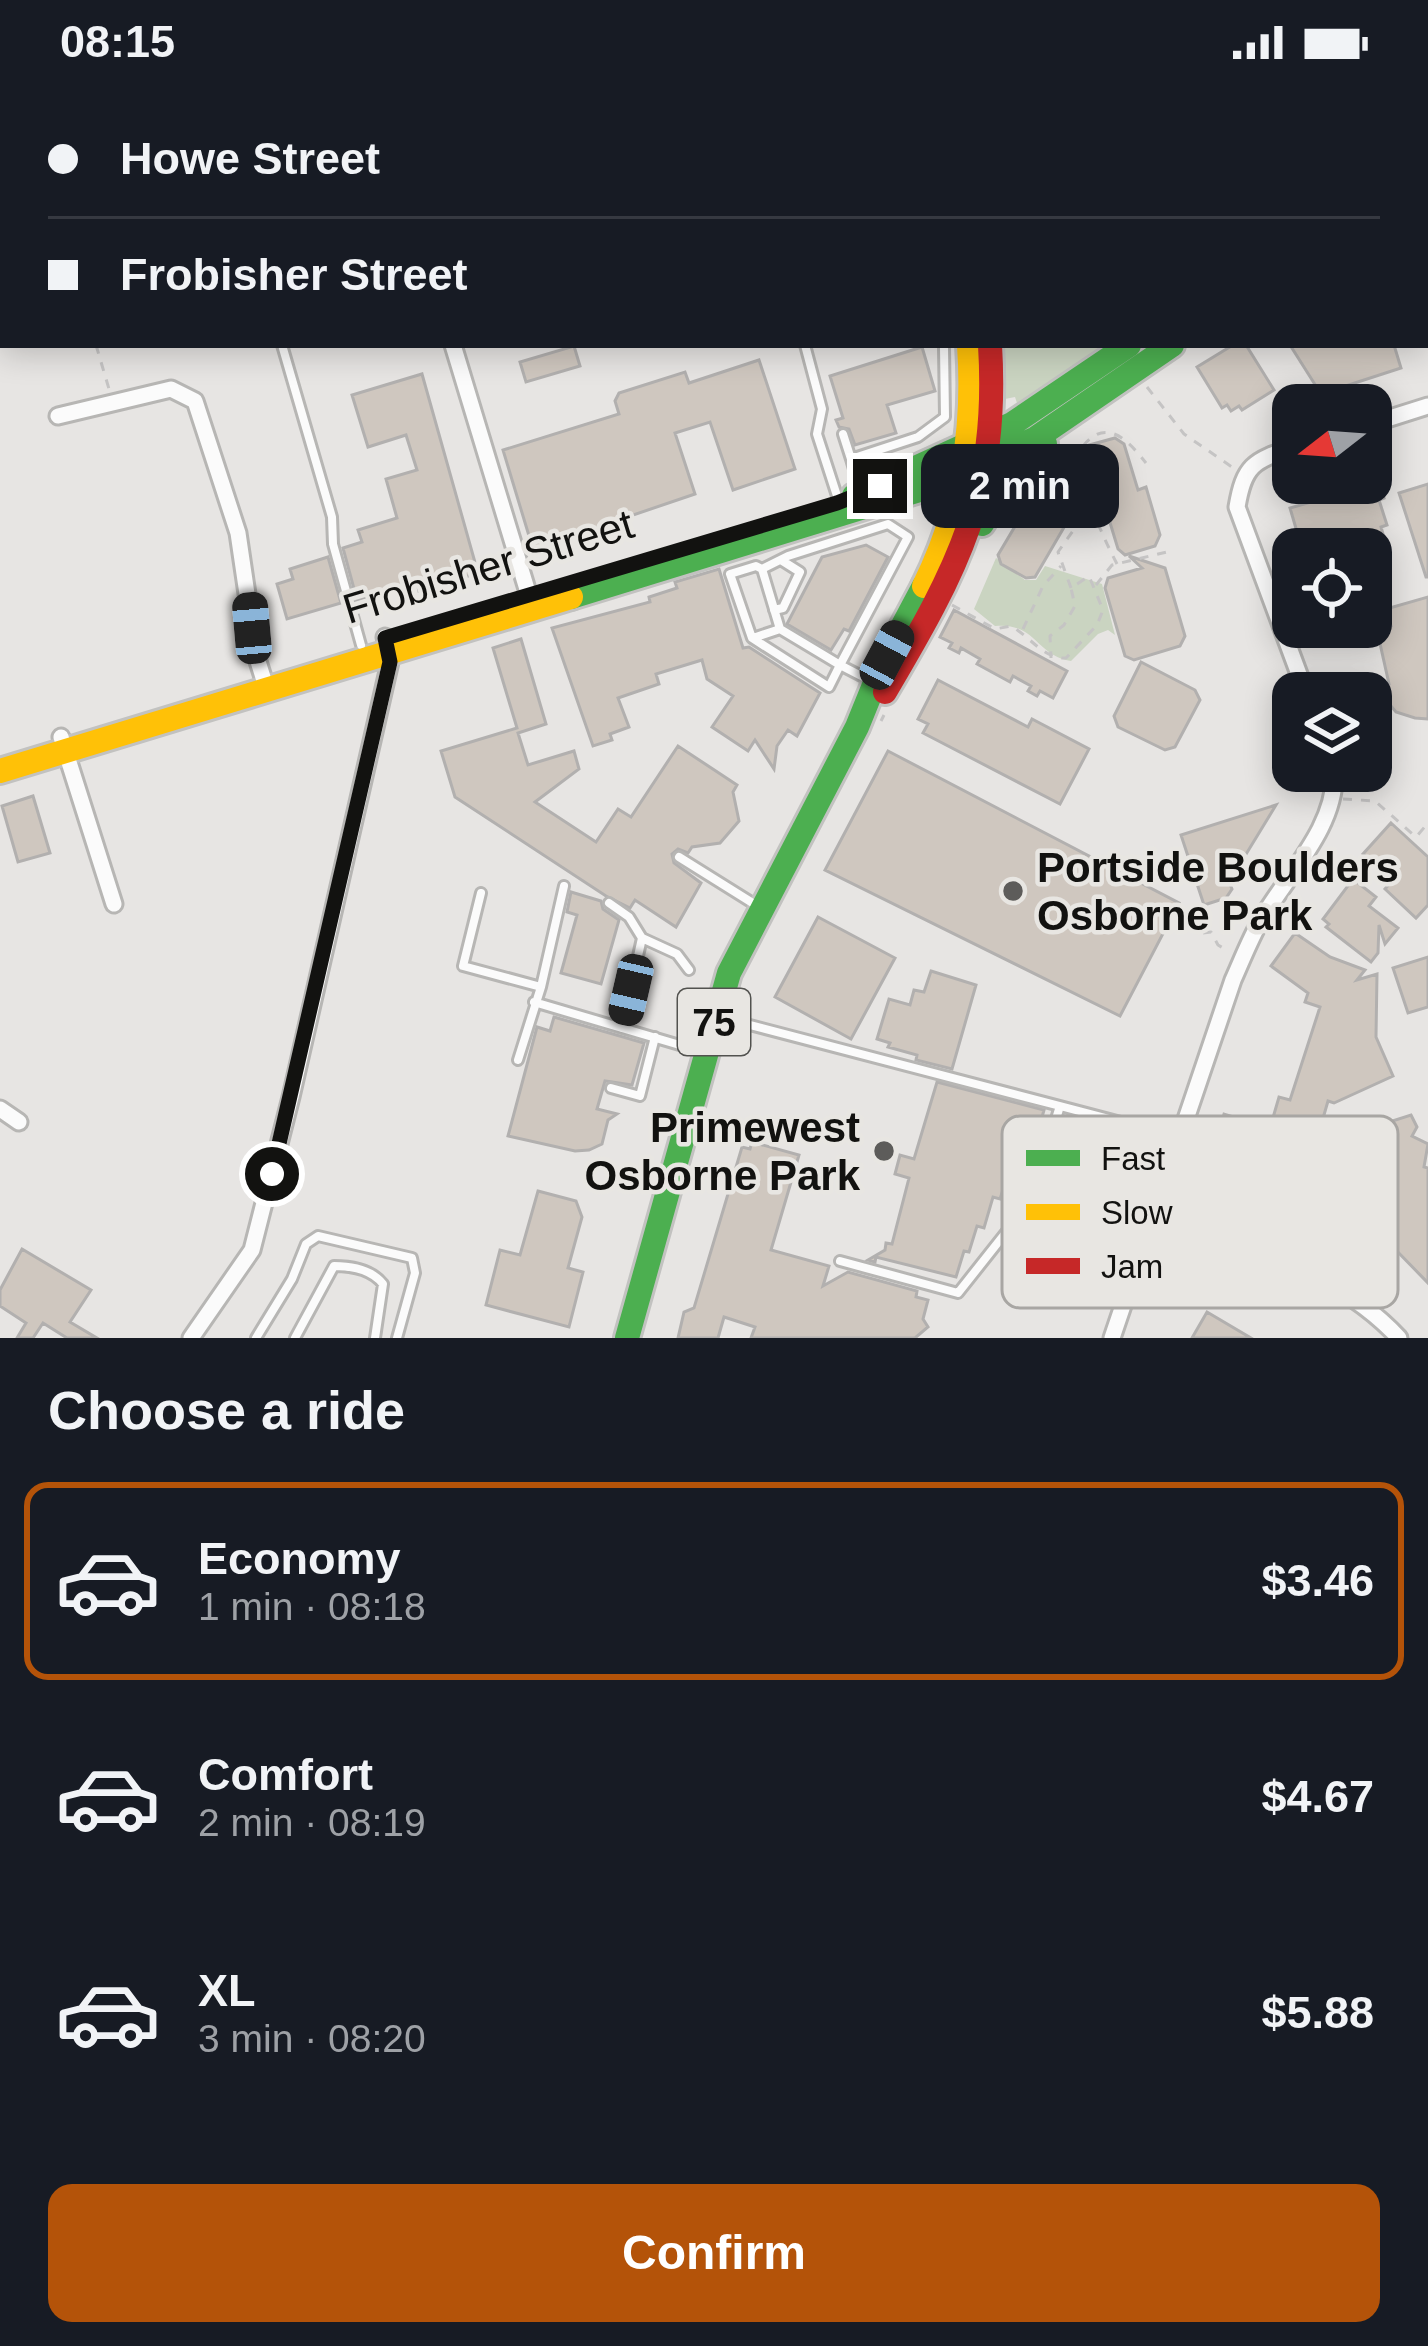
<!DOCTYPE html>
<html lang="en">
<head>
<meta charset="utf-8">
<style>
	:root { --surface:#171b24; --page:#20242c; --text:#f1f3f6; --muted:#9ea1a6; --line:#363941; --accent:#b45309 }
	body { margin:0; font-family:Helvetica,sans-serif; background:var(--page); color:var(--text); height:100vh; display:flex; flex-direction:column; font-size:45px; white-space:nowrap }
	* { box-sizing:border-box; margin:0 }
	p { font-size:39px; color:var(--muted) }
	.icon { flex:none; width:66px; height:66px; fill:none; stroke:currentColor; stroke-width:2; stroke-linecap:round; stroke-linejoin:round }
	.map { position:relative; height:1254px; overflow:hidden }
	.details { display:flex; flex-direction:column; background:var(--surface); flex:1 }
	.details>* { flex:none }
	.banner { position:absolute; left:0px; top:0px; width:1428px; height:264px; box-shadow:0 6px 30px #0003; display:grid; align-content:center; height:264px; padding:0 48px; background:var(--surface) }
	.needle { width:78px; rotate:253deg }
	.fabs { position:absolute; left:1272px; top:300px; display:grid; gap:24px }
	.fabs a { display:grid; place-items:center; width:120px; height:120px; border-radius:24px; background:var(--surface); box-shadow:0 6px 30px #0003; font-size:60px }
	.end { position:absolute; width:54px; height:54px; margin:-27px; border:15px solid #121210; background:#fff; box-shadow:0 0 0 6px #fff }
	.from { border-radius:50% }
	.bubble { position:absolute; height:84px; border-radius:24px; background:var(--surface); box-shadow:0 6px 30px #0003; font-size:39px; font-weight:800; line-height:84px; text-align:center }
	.car { position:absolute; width:36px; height:72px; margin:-36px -18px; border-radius:15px; box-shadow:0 0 9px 3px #0007; background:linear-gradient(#222 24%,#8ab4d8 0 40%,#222 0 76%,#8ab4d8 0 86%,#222 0) }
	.banner b { display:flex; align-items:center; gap:42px; height:114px; font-size:45px }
	.banner b+b { border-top:3px solid var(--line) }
	.banner i { width:30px; height:30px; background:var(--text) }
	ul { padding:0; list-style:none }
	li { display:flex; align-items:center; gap:36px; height:198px; margin:0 24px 18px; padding:0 24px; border:6px solid transparent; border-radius:24px }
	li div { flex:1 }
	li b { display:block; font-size:45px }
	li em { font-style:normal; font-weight:800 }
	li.on { border-color:var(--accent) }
	li>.icon { width:108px; height:108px; stroke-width:1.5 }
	h2 { padding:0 48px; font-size:54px; line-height:144px }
	.cta { display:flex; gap:24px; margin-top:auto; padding:24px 48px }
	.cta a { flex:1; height:138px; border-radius:24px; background:var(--accent); color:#fff; font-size:48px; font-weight:800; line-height:138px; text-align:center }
	.status { display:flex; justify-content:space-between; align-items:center; height:84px; padding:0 60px; background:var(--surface); direction:ltr }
	.status svg { height:33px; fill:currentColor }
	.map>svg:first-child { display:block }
	.green { fill:#cad4c1 }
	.building { fill:#cfc7bf; stroke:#b2b0af; stroke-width:3 }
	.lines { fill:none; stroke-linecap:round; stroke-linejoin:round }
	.lane-casing { stroke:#b7b6b4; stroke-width:14 }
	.street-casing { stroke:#b7b6b4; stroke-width:21 }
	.fast-casing { stroke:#c2c2c0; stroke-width:30 }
	.slow-casing { stroke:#c2c2c0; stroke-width:30 }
	.jam-casing { stroke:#c2c2c0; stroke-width:30 }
	.path { stroke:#c5c4c4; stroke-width:3; stroke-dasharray:9 9; stroke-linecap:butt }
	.lane { stroke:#fbfbfb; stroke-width:8 }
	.street { stroke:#fbfbfb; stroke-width:15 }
	.fast { stroke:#4caf50; stroke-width:24 }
	.slow { stroke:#ffc107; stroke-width:24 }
	.jam { stroke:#c62828; stroke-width:24 }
	.rail { stroke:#cecece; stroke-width:4.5; stroke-dasharray:21 21; stroke-linecap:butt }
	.route { stroke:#121210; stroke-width:15 }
	.poi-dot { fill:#5d5c5a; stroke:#e8e6e2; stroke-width:4.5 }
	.labels { text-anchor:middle; stroke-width:9; stroke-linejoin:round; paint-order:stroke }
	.shield { fill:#e8e6e2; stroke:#52524f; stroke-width:3 }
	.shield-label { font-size:39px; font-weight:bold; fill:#121210 }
	.street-label { font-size:42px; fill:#121210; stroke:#e8e6e2 }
	.poi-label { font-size:42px; font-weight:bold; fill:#121210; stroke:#e8e6e2; text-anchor:start }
	.key { fill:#e8e6e2; stroke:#a8a6a3; stroke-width:3 }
	.key-label { font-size:33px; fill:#121210 }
</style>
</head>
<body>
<div class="status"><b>08:15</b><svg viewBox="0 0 49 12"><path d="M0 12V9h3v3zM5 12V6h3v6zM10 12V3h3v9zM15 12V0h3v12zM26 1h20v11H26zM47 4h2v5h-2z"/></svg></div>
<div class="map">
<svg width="1428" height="1254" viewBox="0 0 1428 1254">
	<rect width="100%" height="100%" fill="#e7e5e3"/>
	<!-- green -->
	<path class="green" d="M999 261H1116L1019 325 1015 313 1005 315Z
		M996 474 1025 496H1036L1045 482 1102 500 1115 551 1108 546 1098 550 1071 577C1036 572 1036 538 995 542L974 525Z"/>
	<!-- building -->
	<path class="building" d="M1233 261H1246L1274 306 1242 326 1239 322 1231 327 1227 321 1222 324 1197 283Z
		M1290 261H1394L1401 284 1321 310Z
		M574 262 580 282 526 298 520 278Z
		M922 263 935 307 887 321 896 349 855 361 849 345 839 343 836 336 843 334 830 292Z
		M759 276 795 385 733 406 710 338 675 349 695 410 533 465 503 366 619 330 615 317 619 309 685 288 689 299Z
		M422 290 478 489 419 507 417 498 357 516 343 464 362 458 358 446 397 434 386 395 417 386 406 351 368 363 352 311Z
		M1115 354 1124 360 1138 406 1146 403 1160 451 1155 462 1125 471 1118 465 1108 432 1099 426 1083 374 1089 361Z
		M1373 379 1384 414 1379 416 1387 441 1381 443 1383 450 1352 459 1350 452 1329 459 1331 465H1302L1290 424 1325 414 1323 407 1337 403 1335 399H1371Z
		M1054 392 1084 409 1035 493 1026 494 1001 480 998 471 1043 395Z
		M1428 400V493H1426L1399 409Z
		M866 461 888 473 849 547 844 545 831 566 787 540 822 473Z
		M1129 472 1165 484 1185 552 1180 562 1134 576 1125 572 1105 504 1108 494 1142 484Z
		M328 473 341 519 287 535 277 500 293 495 290 485Z
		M719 485 743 564 749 563 820 609 797 652 788 646 777 662 774 685 755 656 748 667 712 643 733 612 707 595 702 576 656 590 659 600 618 614 629 643 610 650 612 656 593 662 552 544 650 518 649 513 677 504 675 498Z
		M1428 513V635L1415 634 1396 628 1380 609 1378 603 1389 600 1377 546 1391 542 1386 525Z
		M954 526 1067 587 1053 614 1040 607 1037 612 1028 607 1031 602 1013 592 1010 598 977 580 980 575 961 564 959 569 949 564 952 559 940 553Z
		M521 555 546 640 518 649 528 681 574 667 579 685 535 718 596 758 618 725 631 733 678 662 737 701 733 708 739 737 720 759 692 763 688 769 678 765 672 770 674 779 701 799 676 843 635 816 630 824 606 812 455 713 441 667 517 644 493 564Z
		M1141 578 1195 606 1200 616 1175 663 1165 666 1118 643 1114 632Z
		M938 596 1028 643 1032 635 1089 665 1060 720 923 649 928 640 918 635Z
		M888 667 1179 819 1120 932 825 786Z
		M33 712 50 769 18 778 2 722Z
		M1276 721 1229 798 1232 805 1226 814 1204 821 1181 751Z
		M1391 739 1428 773V821L1416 834 1385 805 1392 797 1363 770Z
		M1353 795 1376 813 1369 822 1398 844 1385 860 1379 841 1378 869 1371 878 1326 843 1329 840 1323 835Z
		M571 808 601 817 603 825 619 836 601 900 561 889 577 831 567 828Z
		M818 833 895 874 851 955 775 913Z
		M1295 849 1330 873 1365 886 1357 896 1377 890 1376 953 1393 992 1334 1019 1328 1017 1309 1083 1291 1078 1283 1104 1251 1099 1249 1103 1212 1092 1208 1083 1224 1030 1270 1044 1279 1013 1290 1016 1320 923 1305 918 1308 909 1271 882Z
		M1428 873V923L1408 929 1393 884Z
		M931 887 976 901 952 985 916 976 917 971 888 963 890 959 877 955 889 915 910 921 914 906 924 908Z
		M554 933 644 959 632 1001 605 997 597 1025 617 1030 608 1036 602 1060 589 1066 575 1067 508 1052 537 943 550 947Z
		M937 998 1044 1026 1025 1095 1008 1090 1000 1115 993 1113 984 1144 977 1142 969 1168 964 1167 956 1193 876 1173 875 1178 868 1176 885 1166 886 1159 892 1160 909 1094 895 1090 900 1071 914 1075Z
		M1411 1031 1417 1043 1412 1052 1428 1060 1424 1083 1428 1084V1199L1392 1162 1364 1149 1359 1160 1348 1155 1325 1089 1342 1053Z
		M752 1058 799 1071 771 1166 829 1182 823 1202 848 1188 917 1207 916 1213 928 1216 923 1235 928 1243 915 1254H751L755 1243 724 1233 718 1254H678L684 1228 694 1224 742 1063 750 1065Z
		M538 1107 576 1117 582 1133 568 1184 583 1188 569 1243 486 1221 500 1166 520 1171Z
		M22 1165 91 1206 70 1238 97 1254H67L43 1239 33 1254H17L26 1239 0 1222V1206Z
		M1207 1228 1251 1254H1192Z"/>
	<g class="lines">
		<!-- lane casing -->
		<g class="lane-casing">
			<path id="lane" d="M1006 0 1007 3
				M1026 0 1027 3
				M1112 0 1126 3
				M1066 3 1076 0
				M1104 3 1105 0
				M282 261 332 433 333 460 361 561
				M805 261 822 325 817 350 839 418
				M843 350 851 375
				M859 402 851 375 918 353 945 333 944 263
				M888 440 908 453 840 581 780 545 762 485 788 472Z
				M762 485 756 482 730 490 752 554 829 603 840 581 869 596
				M774 526 783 524 800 488 781 476
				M753 554 780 545
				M679 773 759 823
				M481 809 463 882 541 903 564 802
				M609 819 629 833 642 854
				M534 918 700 967
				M723 934 1060 1022
				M622 944 642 854 677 870 689 886
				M518 976 541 903
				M611 1004 640 1012 655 953
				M840 1177 958 1209 1030 1118 1060 1022 1178 1053
				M256 1254 292 1195 306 1160 318 1152 412 1174 415 1189 397 1254
				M295 1254 334 1182C352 1182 372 1186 383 1200L375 1254"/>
		</g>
		<!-- street casing -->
		<g class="street-casing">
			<path id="street" d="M1149 3 1152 0
				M453 261 533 525
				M58 332 171 305 195 317 238 449 256 571 267 606
				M1371 340 1428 322
				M1293 364C1253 376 1244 382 1237 423L1306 609
				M61 653 114 820
				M0 1025 19 1038
				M1154 1133C1242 1163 1334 1184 1399 1254
				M191 1254 252 1166 291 1013 390 578 385 553
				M1112 1254 1233 896C1242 876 1250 855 1261 836 1287 791 1338 741 1334 687"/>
		</g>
		<!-- fast casing -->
		<g class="fast-casing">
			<path id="fast" d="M896 0 897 3
				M0 126 3 124
				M854 412 1012 340 1129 261
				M982 440 1006 401 1045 360
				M571 513 939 400 1036 354 1172 261
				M627 1254 729 889 857 643 883 579 924 502"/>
		</g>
		<!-- slow casing -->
		<g class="slow-casing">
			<path id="slow" d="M915 0 916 3
				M54 3 61 0
				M265 3 272 0
				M924 502C962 425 975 347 969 261
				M0 687 571 513"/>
		</g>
		<!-- jam casing -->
		<g class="jam-casing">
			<path id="jam" d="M0 25 3 24
				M1425 109 1428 108
				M1425 133 1428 132
				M885 608C958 484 999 409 990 261"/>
		</g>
		<!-- path -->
		<path class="path" d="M426 0H438
			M1044 0V3
			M399 3 405 0
			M0 197 3 195
			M96 261 109 305
			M1147 303 1184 350 1232 383
			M1117 480C1101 449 1079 401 1080 366 1105 331 1127 355 1146 379
			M1096 501 1112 481 1167 468
			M1071 504 1058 468 1089 424
			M952 521 995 545 1011 542C1031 553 1043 575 1066 574L1097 541 1103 526 1089 492 1071 504 1075 522 1064 541 1050 552 1051 574
			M1023 545 1043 502 1061 482
			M881 637 884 631
			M1343 715 1375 717 1416 753 1428 739
			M1203 849 1211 848 1218 861 1228 867"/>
		<!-- lane -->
		<use href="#lane" class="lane"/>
		<!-- street -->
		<use href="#street" class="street"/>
		<!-- fast -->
		<use href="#fast" class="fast"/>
		<!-- slow -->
		<use href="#slow" class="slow"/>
		<!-- jam -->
		<use href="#jam" class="jam"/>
		<!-- rail -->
		<path class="rail" d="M124 3 131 0
			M170 3 178 0
			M0 56 3 55"/>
	</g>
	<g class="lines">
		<!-- route -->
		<path class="route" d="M272 1090 390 578 385 554 837 419 880 402"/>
	</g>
	<!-- markers -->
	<g class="poi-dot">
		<circle cx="1013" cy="807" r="12"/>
		<circle cx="884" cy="1067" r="12"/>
	</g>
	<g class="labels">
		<!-- shield labels -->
		<rect class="shield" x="678" y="905" width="72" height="66" rx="9"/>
		<g class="shield-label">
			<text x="714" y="952">75</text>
		</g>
		<!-- street labels -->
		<g class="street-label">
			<text transform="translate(488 482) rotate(-17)" y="15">Frobisher Street</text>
		</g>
		<!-- poi labels -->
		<g class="poi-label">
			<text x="1037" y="798">Portside Boulders<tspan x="1037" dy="48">Osborne Park</tspan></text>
			<text x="860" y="1058" text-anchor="end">Primewest<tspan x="860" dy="48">Osborne Park</tspan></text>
		</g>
	</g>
	<!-- legend -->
	<rect x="1002" y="1032" width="396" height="192" rx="18" class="key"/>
	<rect x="1026" y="1066" width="54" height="16" fill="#4caf50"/>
	<rect x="1026" y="1120" width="54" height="16" fill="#ffc107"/>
	<rect x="1026" y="1174" width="54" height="16" fill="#c62828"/>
	<g class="key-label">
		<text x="1101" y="1086">Fast</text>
		<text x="1101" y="1140">Slow</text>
		<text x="1101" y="1194">Jam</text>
	</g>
</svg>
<div class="fabs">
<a><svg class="needle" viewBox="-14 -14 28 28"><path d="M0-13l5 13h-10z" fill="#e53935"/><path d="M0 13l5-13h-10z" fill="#9ea1a6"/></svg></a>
<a><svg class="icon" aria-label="locate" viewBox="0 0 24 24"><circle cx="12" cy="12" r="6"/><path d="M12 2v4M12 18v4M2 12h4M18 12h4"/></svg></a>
<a><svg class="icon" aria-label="layers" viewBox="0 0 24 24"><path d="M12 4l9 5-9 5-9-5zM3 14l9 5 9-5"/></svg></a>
</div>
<i class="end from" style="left:272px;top:1090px"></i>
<i class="end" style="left:880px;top:402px"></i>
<div class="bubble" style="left:921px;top:360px;width:198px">2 min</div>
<i class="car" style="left:252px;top:544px;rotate:355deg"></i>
<i class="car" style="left:887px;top:571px;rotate:28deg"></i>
<i class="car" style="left:631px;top:906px;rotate:193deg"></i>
<div class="banner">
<b><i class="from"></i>Howe Street</b>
<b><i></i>Frobisher Street</b>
</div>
</div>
<section class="details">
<h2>Choose a ride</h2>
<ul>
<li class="on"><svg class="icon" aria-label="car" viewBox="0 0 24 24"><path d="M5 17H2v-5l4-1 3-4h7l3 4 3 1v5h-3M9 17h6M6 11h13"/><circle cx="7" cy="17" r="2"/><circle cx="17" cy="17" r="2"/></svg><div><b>Economy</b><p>1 min · 08:18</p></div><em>$3.46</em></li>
<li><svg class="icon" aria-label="car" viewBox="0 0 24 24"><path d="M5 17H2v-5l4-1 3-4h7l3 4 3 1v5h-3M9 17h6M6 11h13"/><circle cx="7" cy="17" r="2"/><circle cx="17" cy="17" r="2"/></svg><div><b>Comfort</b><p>2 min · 08:19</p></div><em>$4.67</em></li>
<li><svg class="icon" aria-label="car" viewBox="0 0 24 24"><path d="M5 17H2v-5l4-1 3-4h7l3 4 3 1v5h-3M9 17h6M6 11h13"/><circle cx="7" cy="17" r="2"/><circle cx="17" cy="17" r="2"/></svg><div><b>XL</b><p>3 min · 08:20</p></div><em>$5.88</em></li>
</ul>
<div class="cta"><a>Confirm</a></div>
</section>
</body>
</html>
